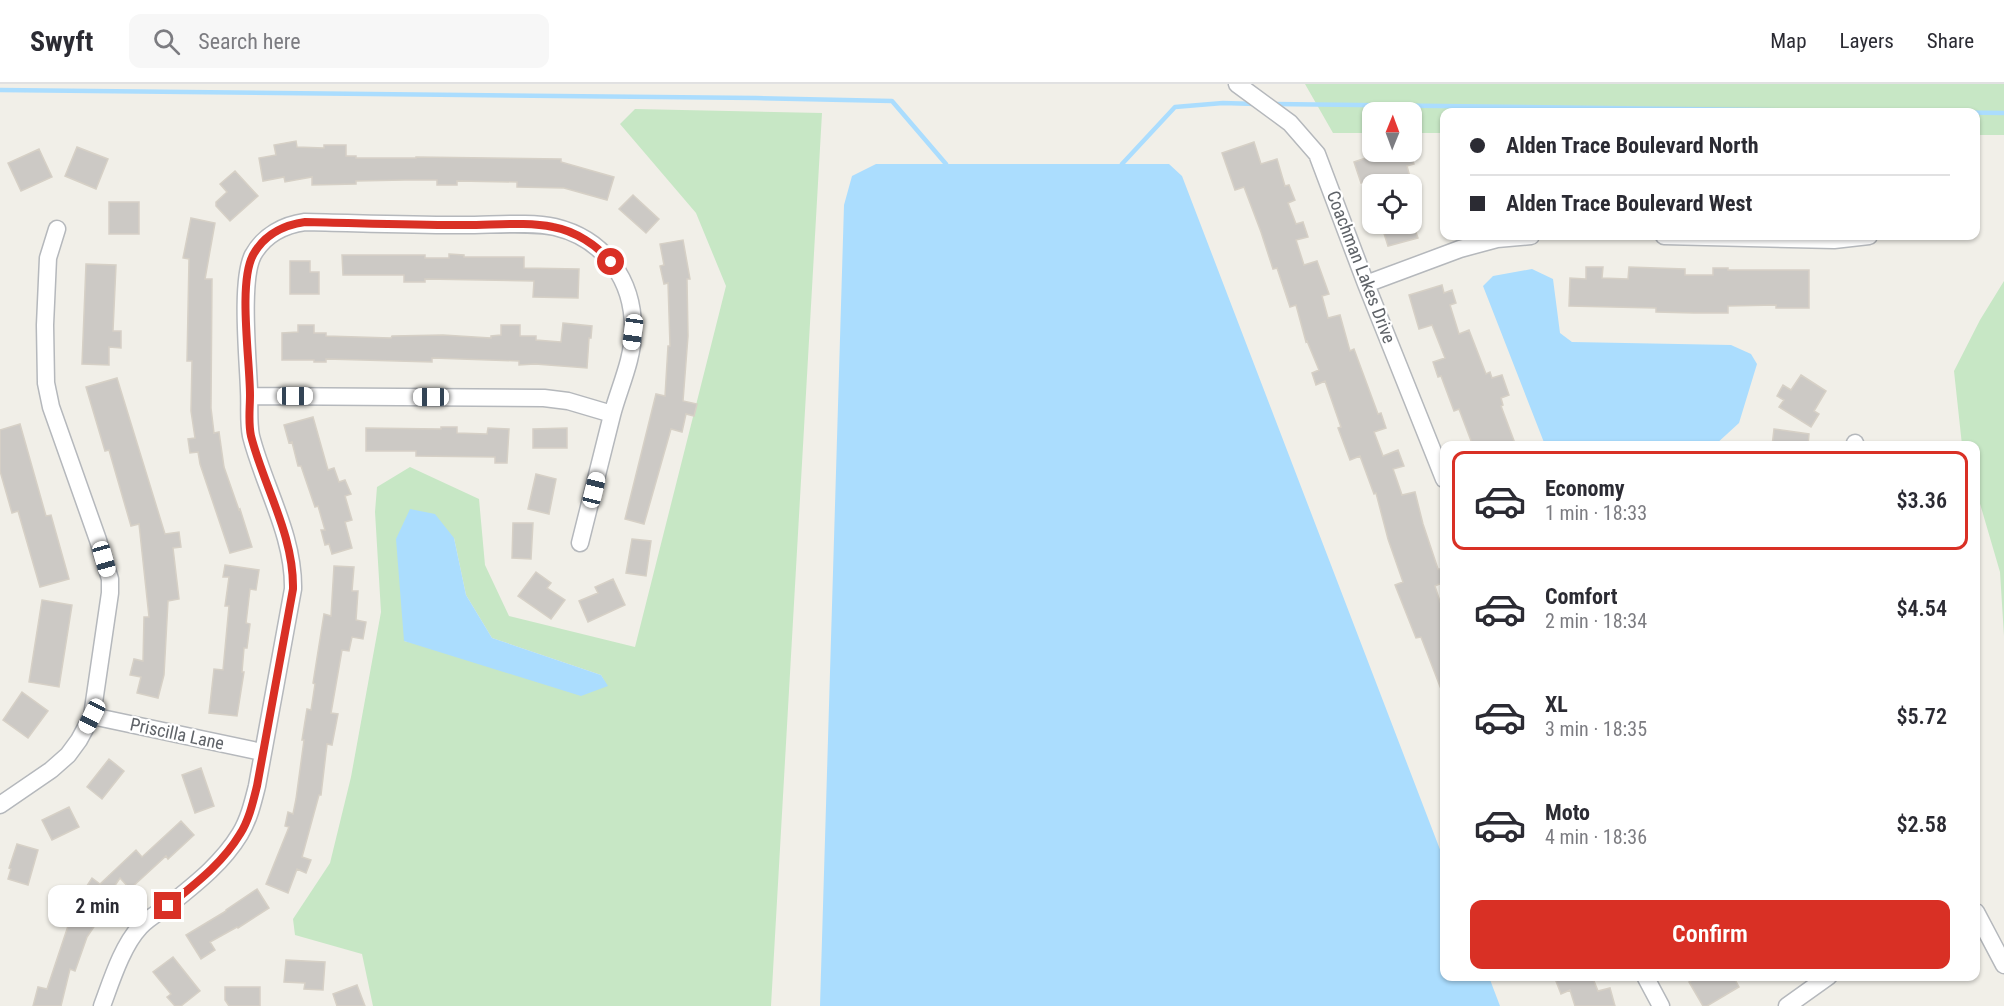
<!DOCTYPE html>
<html lang="en">
<head>
<meta charset="utf-8">
<style>
	:root { --surface:#fff; --page:#f7f7f7; --text:#2b2b33; --muted:#7c7c81; --line:#e1e1e2; --accent:#d93025 }
	body { margin:0; font-family:"Roboto Condensed",sans-serif; background:var(--page); color:var(--text); height:100vh; display:flex; flex-direction:column; font-size:22px; white-space:nowrap }
	* { box-sizing:border-box; margin:0 }
	p { font-size:20px; color:var(--muted) }
	.icon { flex:none; width:33px; height:33px; fill:none; stroke:currentColor; stroke-width:2; stroke-linecap:round; stroke-linejoin:round }
	.map { position:relative; flex:1; overflow:hidden }
	.sheet { position:absolute; left:1440px; top:357px; width:540px; height:540px; display:flex; flex-direction:column; background:var(--surface); border-radius:12px; box-shadow:0 2px 4px #0004 }
	.sheet>* { flex:none }
	.guide { position:absolute; left:1440px; top:24px; width:540px; height:132px; border-radius:12px; box-shadow:0 2px 4px #0004; display:grid; align-content:center; height:132px; padding:0 30px; background:var(--surface) }
	.needle { width:39px; rotate:1deg }
	.fabs { position:absolute; left:1362px; top:18px; display:grid; gap:12px }
	.fabs a { display:grid; place-items:center; width:60px; height:60px; border-radius:12px; background:var(--surface); box-shadow:0 2px 4px #0004; font-size:30px }
	.end { position:absolute; width:27px; height:27px; margin:-14px; border:8px solid #d93025; background:#fff; box-shadow:0 0 0 3px #fff }
	.from { border-radius:50% }
	.bubble { position:absolute; height:42px; border-radius:12px; background:var(--surface); box-shadow:0 2px 4px #0004; font-size:20px; font-weight:600; line-height:42px; text-align:center }
	.car { position:absolute; width:18px; height:36px; margin:-18px -9px; border-radius:8px; box-shadow:0 0 4px 2px #0007; background:linear-gradient(#fff 24%,#345 0 40%,#fff 0 76%,#345 0 86%,#fff 0) }
	.guide b { display:flex; align-items:center; gap:21px; height:57px; font-size:22px }
	.guide b+b { border-top:2px solid var(--line) }
	.guide i { width:15px; height:15px; background:var(--text) }
	ul { padding:10px 0 0; list-style:none }
	li { display:flex; align-items:center; gap:18px; height:99px; margin:0 12px 9px; padding:0 18px; border:3px solid transparent; border-radius:12px }
	li div { flex:1 }
	li b { display:block; font-size:22px }
	li em { font-style:normal; font-weight:600 }
	li.active { border-color:var(--accent) }
	li>.icon { width:54px; height:54px; stroke-width:1.5 }
	.button { display:flex; gap:12px; margin-top:auto; padding:12px 30px }
	.button a { flex:1; height:69px; border-radius:12px; background:var(--accent); color:#fff; font-size:24px; font-weight:600; line-height:69px; text-align:center }
	header { display:flex; align-items:center; gap:36px; box-sizing:border-box; height:84px; padding:0 30px; background:var(--surface); border-bottom:2px solid var(--line) }
	header strong { font-size:28px }
	nav { display:flex; gap:33px; margin-inline-start:auto; font-size:21px }
	.search { width:420px; height:54px; background:var(--page); display:flex; align-items:center; gap:15px; box-sizing:border-box; padding:0 21px; border-radius:12px; color:var(--muted); font-size:22px }
	.map>svg:first-child { display:block }
	.green { fill:#c7e7c5; fill-rule:evenodd }
	.water { fill:#abddfe }
	.lines { fill:none; stroke-linecap:round; stroke-linejoin:round }
	.stream { stroke:#abddfe; stroke-width:4.5 }
	.building { fill:#ccc9c5; stroke:#d6d0c6; stroke-width:1.5 }
	.minor-casing { stroke:#b5b8bc; stroke-width:19 }
	.minor { stroke:#fff; stroke-width:16 }
	.route { stroke:#d93025; stroke-width:8 }
	.labels { text-anchor:middle; stroke-width:4.5; stroke-linejoin:round; paint-order:stroke }
	.street-label { font-size:18px; fill:#5f6368; stroke:#fff }
</style>
</head>
<body>
<header>
<strong>Swyft</strong>
<div class="search"><svg class="icon" aria-label="search" viewBox="0 0 24 24"><circle cx="10" cy="10" r="6"/><path d="M15 15l6 6"/></svg>Search here</div>
<nav><a>Map</a><a>Layers</a><a>Share</a></nav>
</header>
<div class="map">
<svg width="2004" height="922" viewBox="0 0 2004 922">
	<rect width="100%" height="100%" fill="#f1efe8"/>
	<!-- green -->
	<path class="green" d="M1305 0H2004V51H1976V28H1444V49H1412V28H1372V49H1333Z
		M635 25 822 29 771 922H373L362 870 295 851 293 835 330 779 351 693 381 528 375 428 377 403 410 383 479 415 485 481 509 532 635 563 726 202 696 129 620 40ZM454 454 466 511 492 554 601 591 607 602 404 557Z
		M2004 197V552L2000 488 1976 406V362L1962 361 1954 287 1980 236Z"/>
	<!-- water -->
	<path class="water" d="M876 80H1169L1182 92 1444 776V892L1489 893 1500 922H820L844 121 852 92Z
		M1532 185 1553 195 1560 249 1572 258 1731 261 1751 270 1757 280 1739 339 1715 361H1545L1483 202 1493 192Z
		M410 425 435 430 454 454 466 511 492 554 601 591 608 602 581 612 404 557 396 455Z"/>
	<g class="lines">
		<!-- stream -->
		<path class="stream" d="M0 6 756 14 892 17 946 80
			M1274 20 2004 29
			M1122 80 1175 23 1223 19 1256 20"/>
	</g>
	<!-- building -->
	<path class="building" d="M296 57 297 63 324 64V61H346V72H356V74H416V73L561 75V78L614 93 607 116 564 104 517 103V98L457 97V101H437V96H405L356 97V100L312 101V93L285 98 284 93 263 97 259 74 276 71 274 61Z
		M1254 58 1261 80 1277 75 1285 102 1289 101 1295 116 1288 119 1296 140 1303 138 1308 153 1296 156 1304 181 1317 177 1329 210 1322 212 1328 234 1340 231 1350 267 1354 265 1378 330 1381 329 1386 344 1374 348 1383 372 1398 366 1404 382 1393 385 1402 411 1415 408 1423 440 1438 485H1440L1444 498 1435 502 1444 530V613L1421 553 1416 554 1395 501 1403 498 1388 455 1376 409 1374 410 1360 372 1350 376 1338 344 1341 343 1325 297 1316 301 1312 289 1319 286 1307 257 1306 258 1296 221 1290 223 1277 184 1273 185 1261 148 1244 103 1235 106 1222 69Z
		M77 63 108 75 96 105 65 92Z
		M39 65 52 93 21 107 8 79Z
		M1383 68H1410L1414 80 1407 82 1410 93 1388 100H1369L1367 97 1361 99 1354 78Z
		M235 87 258 112 230 137 216 122V118L227 108 220 100Z
		M633 111 659 135 646 149 619 125Z
		M109 118H139V150H109Z
		M191 134 215 139 205 195H212L211 324 214 349 219 348 224 383 239 426 240 425 252 463 230 469 200 380 198 368 190 369 188 355 195 354 191 327 192 277H187L189 175 183 174Z
		M1381 140H1413L1418 154 1388 162Z
		M683 156 690 195H687L688 252 683 317 697 320 694 332 686 330 682 348 671 345 644 440 625 435 656 310 665 312 668 262H670L668 199 664 200 660 182 664 181 660 160Z
		M449 170 464 171V173H524V184L579 185 578 214 533 213 534 197 425 195V198H404V191H343L342 171H425V174H449Z
		M290 177H310V188H319V210H290Z
		M86 180 116 181 113 247H121V264L109 263V281L82 280Z
		M1586 183H1603L1602 194 1628 195 1629 183 1685 185V191H1713V184H1728V186H1809V224H1776V221L1728 222V229H1694L1656 228V224L1569 222 1570 194 1586 195Z
		M1442 201 1444 209 1452 206 1456 219 1450 221 1459 250 1469 246 1486 290 1490 288 1492 294 1502 291 1509 311 1501 314 1503 321 1501 322 1516 362H1473L1459 325 1454 327 1441 292 1438 293 1433 278 1445 274 1432 241 1419 245 1409 211Z
		M563 239 592 242 591 254H589L587 284 535 280 519 281V277L432 274V278L326 275V278H314V276H282V249L298 248V241H314V249H326V252L391 254 392 252 443 251 491 254V252L501 251V241H520V252H536V256L561 258Z
		M1801 291 1826 307 1814 327 1819 330 1811 343 1779 323 1784 316 1777 312 1783 301 1791 306Z
		M117 294 165 450 179 448 181 463 173 464 179 515 168 517 164 591 158 614 137 609 141 593 130 591 134 575 143 577 144 533H149L139 440 131 442 109 366 105 367 86 303Z
		M313 333 328 386 334 384 339 398 345 396 351 410 345 412 352 436 345 438 352 464 332 470 329 460 325 461 321 446H325L318 422 315 423 301 382H298L292 358 289 359 284 341Z
		M20 340 46 432 51 431 69 495 40 503 18 427 12 429 0 387V346Z
		M441 343H457V349L487 350 488 344 509 345 507 379H495V373L416 372V367H366V344L441 345Z
		M567 344V364H533V345Z
		M1774 345 1809 350 1808 362H1772Z
		M536 390 556 395 549 430 528 425Z
		M513 439H533L531 475 512 474Z
		M632 455 651 457 646 492 626 489Z
		M225 481 259 486 256 506 250 505 246 539 250 540 247 564H244L242 588H244L237 632 209 629 214 585 223 586 229 522H225L229 493H223Z
		M334 482 354 483 352 507H358L356 536 366 538 363 555 352 553 349 567 342 566 331 629 338 630 332 661 327 660 321 711H319L302 773 311 776 306 789 297 785 288 809 266 800 289 743 285 742 288 728 293 730 296 715 304 656H302L307 625 311 626 315 600 313 599 324 530 331 532Z
		M536 488 551 499 547 504 565 516 551 535 518 512Z
		M613 495 625 521 588 538 579 517 598 509 595 503Z
		M42 516 72 521 59 603 29 598Z
		M22 608 48 627 28 654 3 636Z
		M109 675 124 687 102 715 87 703Z
		M201 684 214 722 195 729 182 691Z
		M69 723 79 743 52 756 42 736Z
		M181 737 194 751 168 775 166 772 130 805 120 794 99 825 104 828 87 853 75 887 70 885 61 922H33L38 903 47 905 72 830 70 828 92 794 100 800 136 766 142 773Z
		M17 760 38 766 28 801 8 795 11 785 9 784Z
		M257 805 269 824 238 844 237 843 210 858 215 866 201 875 186 851 226 827V826Z
		M173 873 200 907 181 922H175L167 913 171 910 153 888Z
		M286 876 325 878 323 906 304 905 305 899 284 898Z
		M1554 892H1592L1598 907 1610 904 1615 922H1575L1570 906 1561 910Z
		M1699 892H1733L1739 903 1707 922H1703L1689 898Z
		M357 901 365 922H337L333 910Z
		M225 903H260V922H229L225 916Z"/>
	<g class="lines">
		<!-- minor casing -->
		<g class="minor-casing">
			<path id="minor" d="M1237 0 1290 39 1317 70 1366 200 1444 395
				M1664 152 1834 156 1869 152
				M1366 200 1460 165 1497 155 1531 152
				M250 312 544 314 568 317 612 330
				M1855 359 1856 362
				M92 632 262 668
				M0 721 51 686 68 671 79 656 92 632 110 509V495L98 456 51 323 46 299 45 241 48 174 57 145
				M1976 828 2004 881
				M1645 892 1661 922
				M102 922C111 898 122 862 140 843 149 833 162 827 173 818 198 798 223 778 240 750 249 735 253 718 257 702L293 505C294 451 264 403 251 352 248 337 250 322 249 306 248 275 240 196 253 171 264 151 284 141 305 138 355 139 405 141 455 141 484 142 529 137 555 143 605 155 634 197 633 247 633 276 619 304 612 331 601 374 591 416 580 459
				M1787 922 1829 892"/>
		</g>
		<!-- minor -->
		<use href="#minor" class="minor"/>
	</g>
	<g class="lines">
		<!-- route -->
		<path class="route" d="M168 822C195 800 222 780 240 750 249 736 253 718 257 702L293 505C294 451 264 403 251 352 248 338 250 325 250 311 250 277 238 199 253 171 264 151 284 141 305 138 356 139 406 141 457 141 487 142 525 137 553 143 575 147 597 161 611 178"/>
	</g>
	<g class="labels">
		<!-- street labels -->
		<g class="street-label">
			<text transform="translate(1361 183) rotate(69)" y="6">Coachman Lakes Drive</text>
			<text transform="translate(177 650) rotate(12)" y="6">Priscilla Lane</text>
		</g>
	</g>
</svg>
<div class="fabs">
<a><svg class="needle" viewBox="-14 -14 28 28"><path d="M0-13l5 13h-10z" fill="#e53935"/><path d="M0 13l5-13h-10z" fill="#7c7c81"/></svg></a>
<a><svg class="icon" aria-label="locate" viewBox="0 0 24 24"><circle cx="12" cy="12" r="6"/><path d="M12 2v4M12 18v4M2 12h4M18 12h4"/></svg></a>
</div>
<i class="end from" style="left:611px;top:178px"></i>
<i class="end" style="left:168px;top:822px"></i>
<div class="bubble" style="left:48px;top:801px;width:99px">2 min</div>
<i class="car" style="left:633px;top:248px;rotate:188deg"></i>
<i class="car" style="left:295px;top:312px;rotate:90deg"></i>
<i class="car" style="left:431px;top:313px;rotate:270deg"></i>
<i class="car" style="left:594px;top:406px;rotate:14deg"></i>
<i class="car" style="left:104px;top:475px;rotate:164deg"></i>
<i class="car" style="left:92px;top:632px;rotate:207deg"></i>
<div class="guide">
<b><i class="from"></i>Alden Trace Boulevard North</b>
<b><i></i>Alden Trace Boulevard West</b>
</div>
<section class="sheet">
<ul>
<li class="active"><svg class="icon" aria-label="car" viewBox="0 0 24 24"><path d="M5 17H2v-5l4-1 3-4h7l3 4 3 1v5h-3M9 17h6M6 11h13"/><circle cx="7" cy="17" r="2"/><circle cx="17" cy="17" r="2"/></svg><div><b>Economy</b><p>1 min · 18:33</p></div><em>$3.36</em></li>
<li><svg class="icon" aria-label="car" viewBox="0 0 24 24"><path d="M5 17H2v-5l4-1 3-4h7l3 4 3 1v5h-3M9 17h6M6 11h13"/><circle cx="7" cy="17" r="2"/><circle cx="17" cy="17" r="2"/></svg><div><b>Comfort</b><p>2 min · 18:34</p></div><em>$4.54</em></li>
<li><svg class="icon" aria-label="car" viewBox="0 0 24 24"><path d="M5 17H2v-5l4-1 3-4h7l3 4 3 1v5h-3M9 17h6M6 11h13"/><circle cx="7" cy="17" r="2"/><circle cx="17" cy="17" r="2"/></svg><div><b>XL</b><p>3 min · 18:35</p></div><em>$5.72</em></li>
<li><svg class="icon" aria-label="car" viewBox="0 0 24 24"><path d="M5 17H2v-5l4-1 3-4h7l3 4 3 1v5h-3M9 17h6M6 11h13"/><circle cx="7" cy="17" r="2"/><circle cx="17" cy="17" r="2"/></svg><div><b>Moto</b><p>4 min · 18:36</p></div><em>$2.58</em></li>
</ul>
<div class="button"><a>Confirm</a></div>
</section>
</div>
</body>
</html>
